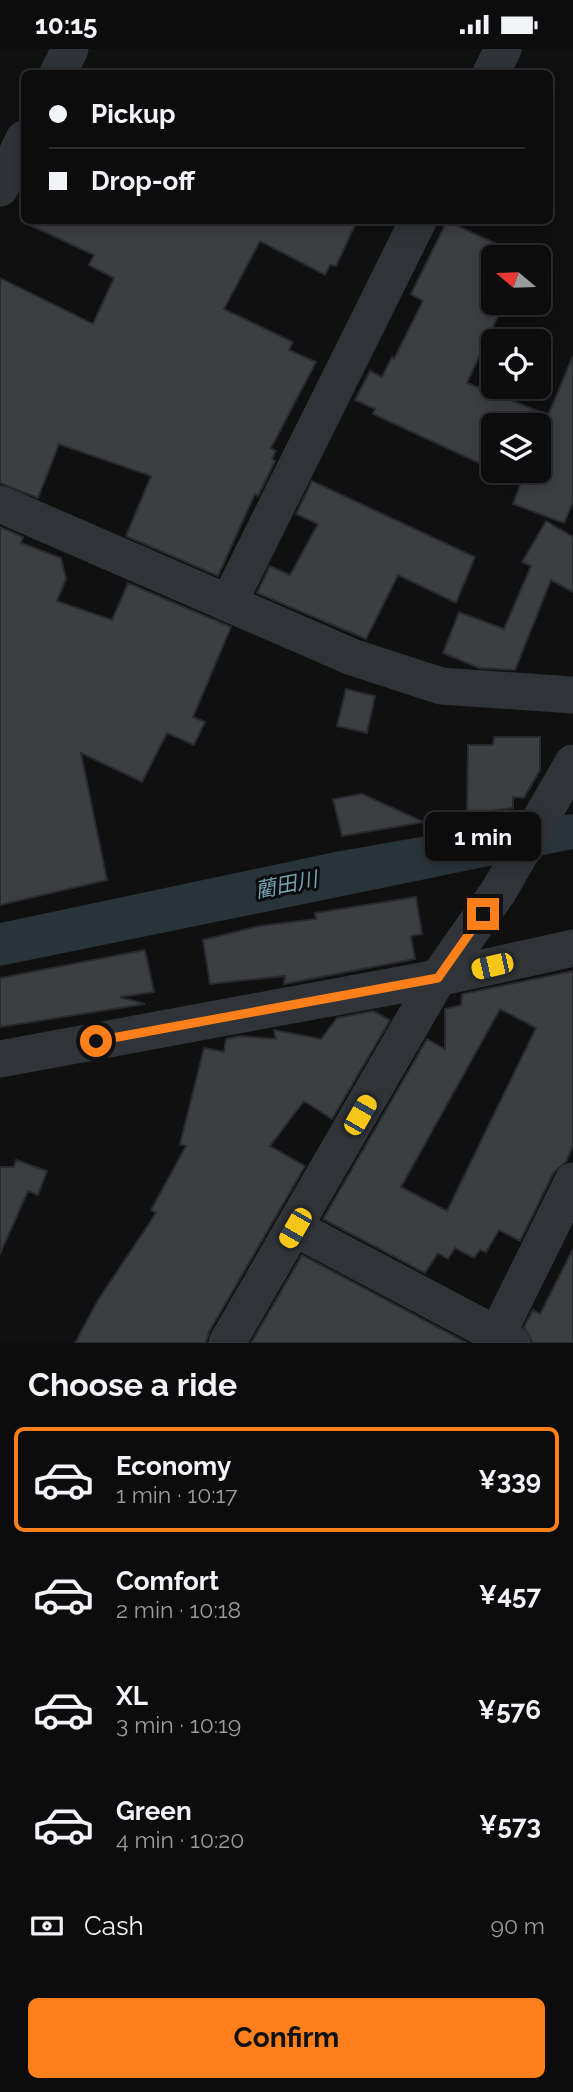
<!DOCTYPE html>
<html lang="en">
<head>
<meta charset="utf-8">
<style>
	:root { --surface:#0c0c0d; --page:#151516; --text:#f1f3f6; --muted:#9a9b9d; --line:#2c2c2e; --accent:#ff801a }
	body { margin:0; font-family:Raleway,"Noto Sans JP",sans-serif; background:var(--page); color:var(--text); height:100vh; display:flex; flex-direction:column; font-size:26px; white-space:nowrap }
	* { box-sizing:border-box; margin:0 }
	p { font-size:23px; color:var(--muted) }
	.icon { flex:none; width:38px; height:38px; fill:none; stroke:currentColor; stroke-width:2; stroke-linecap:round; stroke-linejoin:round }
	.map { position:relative; height:1294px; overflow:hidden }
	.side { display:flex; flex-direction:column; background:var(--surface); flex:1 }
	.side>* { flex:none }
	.top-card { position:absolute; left:21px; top:21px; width:532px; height:154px; border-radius:10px; box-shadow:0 4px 18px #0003,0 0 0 2px var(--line); display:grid; align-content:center; height:154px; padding:0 28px; background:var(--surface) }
	.needle { width:46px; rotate:289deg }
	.fabs { position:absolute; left:481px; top:196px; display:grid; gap:14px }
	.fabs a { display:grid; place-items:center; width:70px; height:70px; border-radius:10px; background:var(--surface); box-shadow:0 4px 18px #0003,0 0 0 2px var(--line); font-size:35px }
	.end { position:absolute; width:32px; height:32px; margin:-16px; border:9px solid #ff801a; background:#111; box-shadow:0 0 0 4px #111 }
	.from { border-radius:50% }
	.bubble { position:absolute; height:49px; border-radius:10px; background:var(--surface); box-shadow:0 4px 18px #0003,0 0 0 2px var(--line); font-size:23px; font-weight:700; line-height:49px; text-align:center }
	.car { position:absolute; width:21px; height:42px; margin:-21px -10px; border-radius:9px; box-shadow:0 0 5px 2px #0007; background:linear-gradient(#f5c518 24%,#345 0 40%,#f5c518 0 76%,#345 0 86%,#f5c518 0) }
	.top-card b { display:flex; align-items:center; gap:24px; height:66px; font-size:26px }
	.top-card b+b { border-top:2px solid var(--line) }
	.top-card i { width:18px; height:18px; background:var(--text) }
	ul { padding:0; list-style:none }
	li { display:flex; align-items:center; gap:21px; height:105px; margin:0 14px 10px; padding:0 14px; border:4px solid transparent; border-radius:10px }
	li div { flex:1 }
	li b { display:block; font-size:26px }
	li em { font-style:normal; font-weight:700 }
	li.current { border-color:var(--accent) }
	li>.icon { width:63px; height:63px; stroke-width:1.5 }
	h2 { padding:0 28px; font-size:32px; line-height:84px }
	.pay { display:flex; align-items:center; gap:18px; height:77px; padding:0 28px; font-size:26px }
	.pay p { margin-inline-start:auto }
	.action { display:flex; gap:14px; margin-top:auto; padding:14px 28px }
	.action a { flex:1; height:80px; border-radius:10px; background:var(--accent); color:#111; font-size:28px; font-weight:700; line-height:80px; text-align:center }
	.status { display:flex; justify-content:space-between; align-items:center; height:49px; padding:0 35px; background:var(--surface); direction:ltr }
	.status svg { height:19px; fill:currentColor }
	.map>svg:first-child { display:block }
	.water { fill:#273439 }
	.building { fill:#3c3e42; stroke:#292a2e; stroke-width:2; fill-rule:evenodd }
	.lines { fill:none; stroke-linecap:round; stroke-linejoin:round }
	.street { stroke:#303337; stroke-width:37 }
	.route { stroke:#ff801a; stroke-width:9 }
	.labels { text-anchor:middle; stroke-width:6; stroke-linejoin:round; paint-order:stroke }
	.water-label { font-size:21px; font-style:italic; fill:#71a3b4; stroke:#0b0b0c }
</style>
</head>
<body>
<div class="status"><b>10:15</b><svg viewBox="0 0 49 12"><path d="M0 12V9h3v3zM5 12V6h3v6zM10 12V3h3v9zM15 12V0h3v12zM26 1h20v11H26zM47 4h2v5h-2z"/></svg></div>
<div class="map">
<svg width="573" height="1294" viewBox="0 0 573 1294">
	<rect width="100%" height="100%" fill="#101011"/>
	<!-- water -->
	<path class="water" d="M573 765V800L0 917V874L335 803 512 772Z"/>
	<!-- building -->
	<path class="building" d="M21 172H357L336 217 330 216 325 226 260 192 224 260 293 293 289 301 316 313 271 399 276 402 272 410 275 412 258 447 255 445 218 527 126 487 151 427 59 395 38 449 0 434V229L93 275 114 229 89 216 94 206Z
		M447 172 525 208H494V254H504L467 334 548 366 573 307V453L564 474 513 455 521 433 495 422H539V376H494V421L373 365 375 360 355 351 370 322 382 328 392 308 394 310 423 252 411 245Z
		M312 432 475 508 456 554 398 526 366 590 257 544 270 517 290 526 318 475 296 465Z
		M546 472 573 488V543L551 531 515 621 479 619 443 604 459 563 504 580 531 517 522 513Z
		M0 478 23 488 21 494 61 509 66 530 57 552 112 571 128 534 231 578 193 668 205 673 194 696 167 684 142 733 81 704 107 831 0 856Z
		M346 640 375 647 367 684 337 677Z
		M494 688H540V721L524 749 513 748V759L467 765 468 696H493Z
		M362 745 424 773 342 787 333 750Z
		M416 848 422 885 411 887 415 910 284 935 285 927 210 935 203 891 259 877 316 870 315 864Z
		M145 901 154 943 120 948 145 955 0 978V929Z
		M573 922V1096L566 1113 554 1123 520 1192 499 1181 486 1203 480 1201 474 1209 455 1199 448 1210 438 1204 425 1224 323 1170 427 990 445 1000V960L461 956 462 945ZM500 960 536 979 447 1162 401 1138Z
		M373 962 390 971 332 1070 304 1052 270 1097 305 1117 209 1283 206 1294H75L98 1251 156 1164 151 1161 186 1097 180 1095 204 999 224 1003 226 990 240 987 276 990 274 981 321 990 337 969Z
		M16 1111 47 1122 38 1146 28 1142 0 1205V1118H14Z
		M573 1200V1294H533L524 1278 533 1261 540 1265Z
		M302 1206 467 1294H251Z"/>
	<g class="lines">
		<!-- street -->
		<path class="street" d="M58 24 70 0
			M491 24 503 0
			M0 139 24 90
			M0 455 352 608 441 637 573 646
			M229 553 418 172
			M0 1010 438 929 573 899
			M295 1179 512 1294
			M227 1294 438 929 498 843 573 714
			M493 1294 573 1132"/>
	</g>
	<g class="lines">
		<!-- route -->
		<path class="route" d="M96 992 438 929 483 865"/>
	</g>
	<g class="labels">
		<!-- water labels -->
		<g class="water-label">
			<text transform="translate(286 836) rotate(-11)" y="7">藺田川</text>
		</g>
	</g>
</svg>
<div class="fabs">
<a><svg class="needle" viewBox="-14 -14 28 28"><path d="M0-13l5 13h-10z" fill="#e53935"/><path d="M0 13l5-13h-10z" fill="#9a9b9d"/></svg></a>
<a><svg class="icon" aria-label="locate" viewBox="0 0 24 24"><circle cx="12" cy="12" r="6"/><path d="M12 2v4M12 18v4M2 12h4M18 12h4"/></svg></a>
<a><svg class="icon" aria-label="layers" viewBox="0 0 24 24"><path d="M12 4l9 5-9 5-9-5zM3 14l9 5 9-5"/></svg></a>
</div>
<i class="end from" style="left:96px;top:992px"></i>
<i class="end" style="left:483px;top:865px"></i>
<div class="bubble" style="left:425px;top:763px;width:116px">1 min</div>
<i class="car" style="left:492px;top:917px;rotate:257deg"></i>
<i class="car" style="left:360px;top:1066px;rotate:30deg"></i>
<i class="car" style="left:295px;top:1179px;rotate:210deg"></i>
<div class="top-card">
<b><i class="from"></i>Pickup</b>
<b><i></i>Drop-off</b>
</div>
</div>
<section class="side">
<h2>Choose a ride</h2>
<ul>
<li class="current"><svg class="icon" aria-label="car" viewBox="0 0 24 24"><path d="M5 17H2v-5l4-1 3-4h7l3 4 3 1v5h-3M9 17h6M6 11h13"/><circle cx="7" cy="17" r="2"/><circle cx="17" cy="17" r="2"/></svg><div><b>Economy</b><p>1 min · 10:17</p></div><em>¥339</em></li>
<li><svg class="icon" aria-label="car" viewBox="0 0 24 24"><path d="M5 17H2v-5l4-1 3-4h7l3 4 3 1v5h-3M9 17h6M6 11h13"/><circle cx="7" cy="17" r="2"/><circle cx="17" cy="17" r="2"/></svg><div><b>Comfort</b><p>2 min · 10:18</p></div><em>¥457</em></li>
<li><svg class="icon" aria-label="car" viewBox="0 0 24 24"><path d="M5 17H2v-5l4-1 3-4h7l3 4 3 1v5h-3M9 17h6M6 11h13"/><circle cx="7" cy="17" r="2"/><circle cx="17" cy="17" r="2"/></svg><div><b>XL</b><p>3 min · 10:19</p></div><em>¥576</em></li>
<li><svg class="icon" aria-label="car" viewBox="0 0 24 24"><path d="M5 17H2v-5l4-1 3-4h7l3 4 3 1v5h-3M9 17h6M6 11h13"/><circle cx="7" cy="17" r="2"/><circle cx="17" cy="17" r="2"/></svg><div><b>Green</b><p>4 min · 10:20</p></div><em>¥573</em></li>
</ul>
<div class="pay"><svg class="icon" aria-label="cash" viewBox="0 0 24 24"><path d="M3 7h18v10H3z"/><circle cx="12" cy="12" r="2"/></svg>Cash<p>90 m</p></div>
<div class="action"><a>Confirm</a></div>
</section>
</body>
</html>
